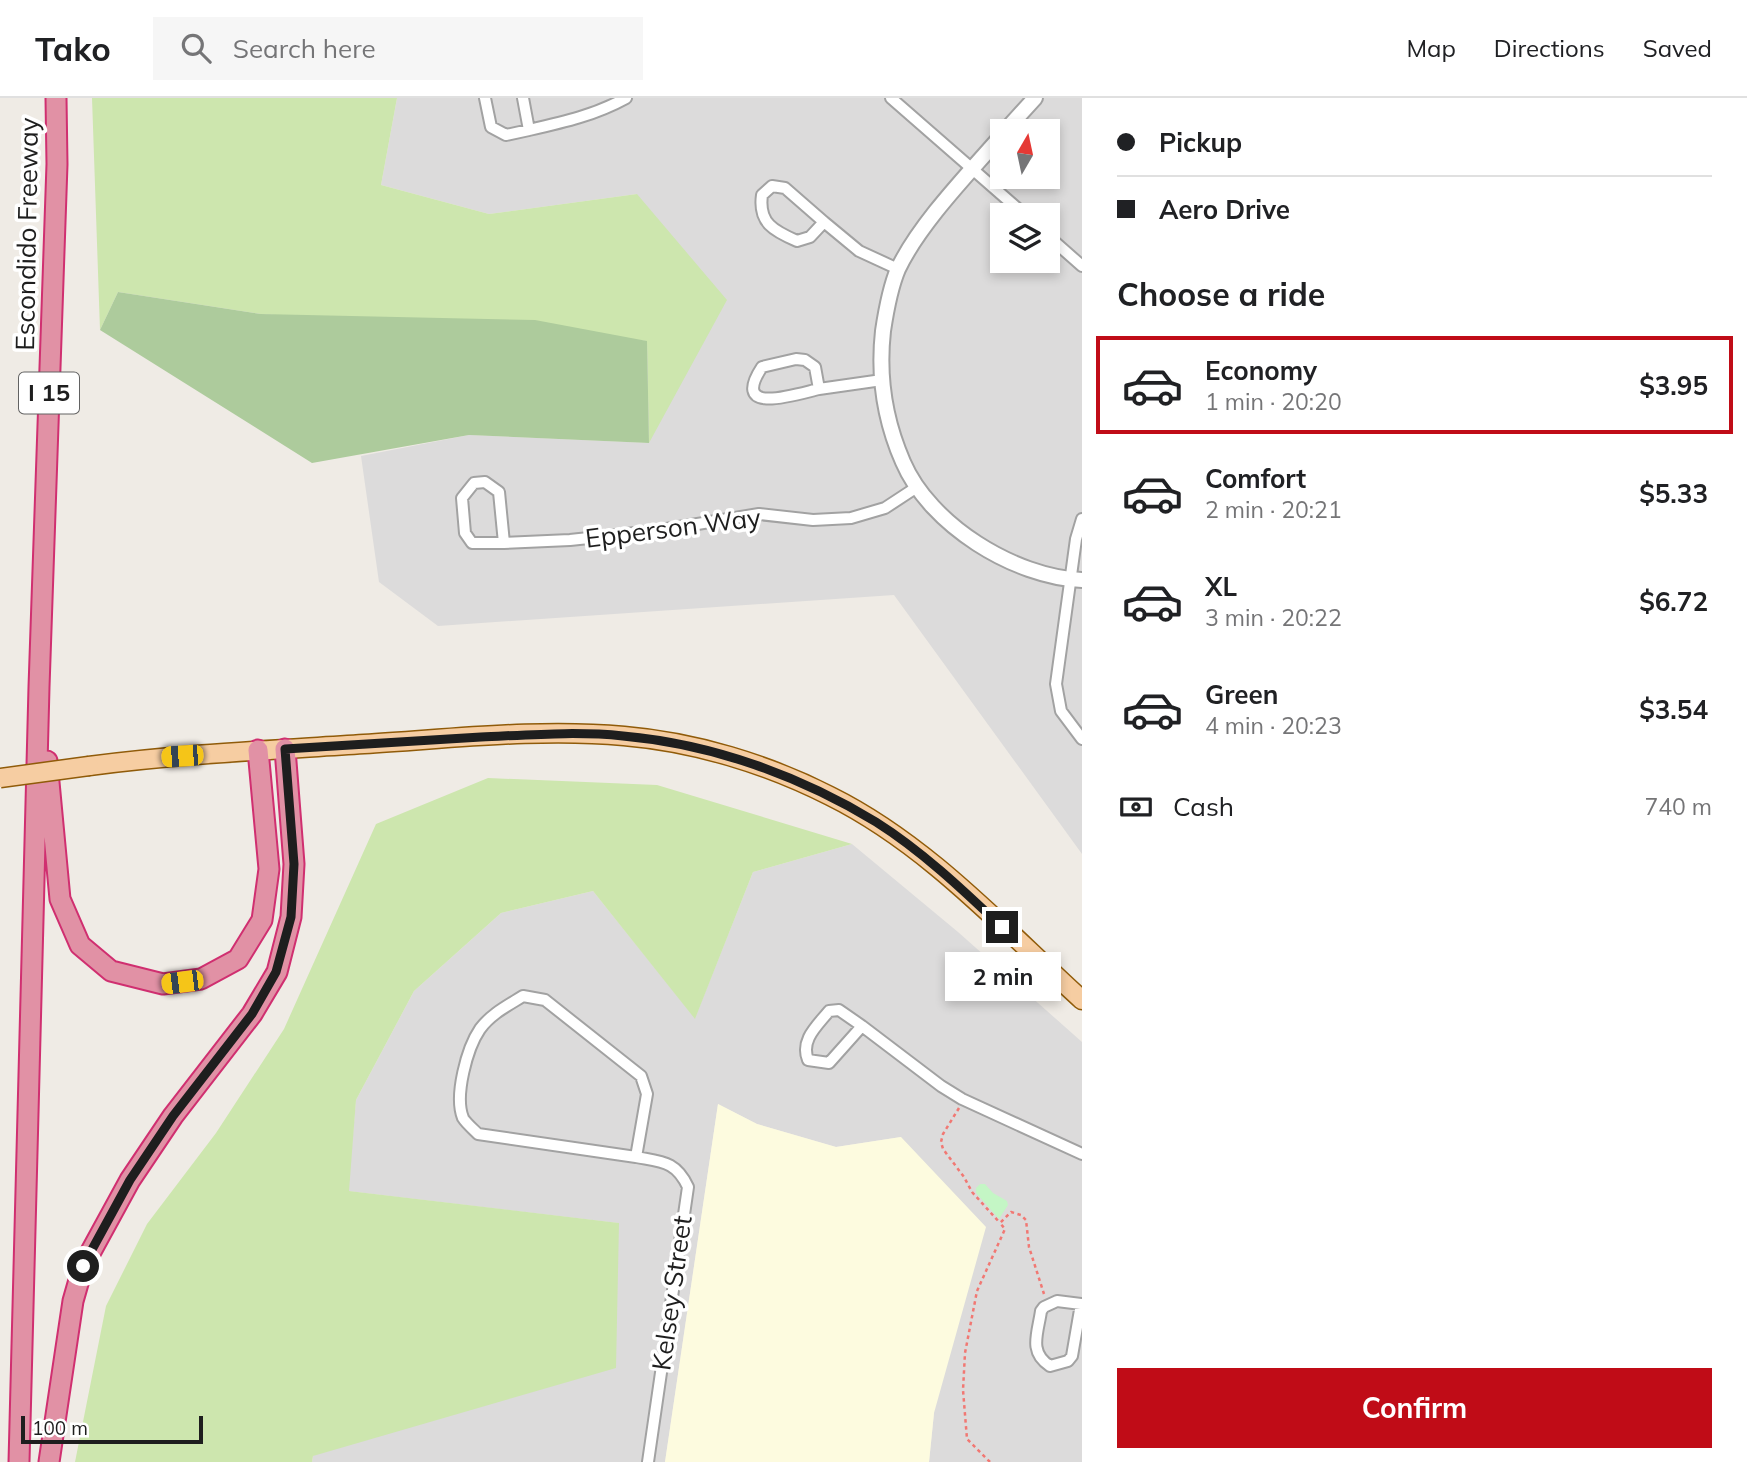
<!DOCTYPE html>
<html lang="en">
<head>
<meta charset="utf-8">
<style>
	:root { --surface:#fff; --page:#f6f6f6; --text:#202124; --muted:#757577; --line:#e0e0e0; --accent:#c00c17 }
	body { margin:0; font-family:Mulish,sans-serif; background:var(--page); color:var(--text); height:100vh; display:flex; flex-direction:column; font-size:26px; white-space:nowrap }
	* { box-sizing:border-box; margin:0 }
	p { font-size:23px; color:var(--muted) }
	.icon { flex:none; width:38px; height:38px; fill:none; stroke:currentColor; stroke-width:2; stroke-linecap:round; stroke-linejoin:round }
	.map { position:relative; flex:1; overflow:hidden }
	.panel { display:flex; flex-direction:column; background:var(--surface); width:665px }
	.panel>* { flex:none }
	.top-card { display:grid; align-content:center; height:154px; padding:0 35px; background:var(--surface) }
	.needle { width:46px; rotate:9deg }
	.fabs { position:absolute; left:990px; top:21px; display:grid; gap:14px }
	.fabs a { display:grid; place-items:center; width:70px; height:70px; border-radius:0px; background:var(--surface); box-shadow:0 4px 10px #0003; font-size:35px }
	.scale { position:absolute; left:21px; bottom:18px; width:182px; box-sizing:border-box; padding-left:7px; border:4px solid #1e1e1e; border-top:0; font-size:19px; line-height:24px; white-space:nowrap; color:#1e1e1e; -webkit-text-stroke:5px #fff; paint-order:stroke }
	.end { position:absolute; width:32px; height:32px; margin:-16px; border:9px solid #1e1e1e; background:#fff; box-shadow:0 0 0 4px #fff }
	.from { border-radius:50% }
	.bubble { position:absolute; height:49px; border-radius:0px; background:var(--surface); box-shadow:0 4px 10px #0003; font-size:23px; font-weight:700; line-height:49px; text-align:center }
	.car { position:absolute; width:21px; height:42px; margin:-21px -10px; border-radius:9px; box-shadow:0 0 5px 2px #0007; background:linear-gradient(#f5c518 24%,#345 0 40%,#f5c518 0 76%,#345 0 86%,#f5c518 0) }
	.top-card b { display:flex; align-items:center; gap:24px; height:66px; font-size:26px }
	.top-card b+b { border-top:2px solid var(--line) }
	.top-card i { width:18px; height:18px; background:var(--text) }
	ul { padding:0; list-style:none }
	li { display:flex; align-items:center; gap:21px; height:98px; margin:0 14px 10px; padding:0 21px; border:4px solid transparent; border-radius:0px }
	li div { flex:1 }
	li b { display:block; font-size:26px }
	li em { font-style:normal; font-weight:700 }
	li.active { border-color:var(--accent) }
	li>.icon { width:63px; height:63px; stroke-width:1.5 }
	h2 { padding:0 35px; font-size:32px; line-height:84px }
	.pay { display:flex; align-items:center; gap:18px; height:77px; padding:0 35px; font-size:26px }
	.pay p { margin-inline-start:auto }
	.primary-button { display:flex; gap:14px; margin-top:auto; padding:14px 35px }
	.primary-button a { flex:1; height:80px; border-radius:0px; background:var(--accent); color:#fff; font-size:28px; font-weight:700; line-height:80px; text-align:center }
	header { display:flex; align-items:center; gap:42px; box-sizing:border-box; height:98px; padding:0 35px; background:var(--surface); border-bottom:2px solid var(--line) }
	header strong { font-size:33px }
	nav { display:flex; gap:38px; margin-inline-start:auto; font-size:24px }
	.search { width:490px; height:63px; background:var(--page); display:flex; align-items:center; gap:18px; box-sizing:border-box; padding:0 24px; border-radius:0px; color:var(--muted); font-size:26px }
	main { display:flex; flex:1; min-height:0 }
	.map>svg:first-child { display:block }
	.residential { fill:#dcdbdb; fill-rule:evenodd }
	.education { fill:#fdfbdf }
	.grass { fill:#cde6ae }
	.forest { fill:#adcb9c }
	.park { fill:#c4f6c5 }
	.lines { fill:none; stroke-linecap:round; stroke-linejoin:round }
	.minor-casing { stroke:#a2a2a2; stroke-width:14 }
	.tertiary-casing { stroke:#a2a2a2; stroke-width:18 }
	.primary-casing { stroke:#905b09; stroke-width:21 }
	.motorway-casing { stroke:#d02f70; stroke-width:23 }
	.path { stroke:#f17873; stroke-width:2.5; stroke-dasharray:3.5 3.5; stroke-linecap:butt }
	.minor { stroke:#fff; stroke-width:10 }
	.tertiary { stroke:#fff; stroke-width:14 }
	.primary { stroke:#f6cda2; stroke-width:18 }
	.motorway { stroke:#e191a5; stroke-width:19 }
	.primary-bridge-casing { stroke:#905b09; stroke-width:21; stroke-linecap:butt }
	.primary-bridge { stroke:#f6cda2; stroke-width:18 }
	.route { stroke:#1e1e1e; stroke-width:9 }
	.labels { text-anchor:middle; stroke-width:7; stroke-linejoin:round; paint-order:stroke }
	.shield { fill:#fff; stroke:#626262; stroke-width:2 }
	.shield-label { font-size:24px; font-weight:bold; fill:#1e1e1e }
	.street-label { font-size:26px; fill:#1e1e1e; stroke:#fff }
</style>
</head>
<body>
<header>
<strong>Tako</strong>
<div class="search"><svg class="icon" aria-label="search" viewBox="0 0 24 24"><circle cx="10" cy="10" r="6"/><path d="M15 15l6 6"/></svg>Search here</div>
<nav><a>Map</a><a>Directions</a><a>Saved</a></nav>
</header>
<main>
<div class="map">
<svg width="1082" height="1364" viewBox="0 0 1082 1364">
	<rect width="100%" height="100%" fill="#efebe5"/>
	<!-- residential -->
	<path class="residential" d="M397 0H1082V756L894 497 438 528 379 484 361 358 469 337 649 345 637 96 489 116 381 87ZM1003 33H1048V79H1003ZM1003 117H1048V163H1003Z
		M852 746 958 834 1082 944V1364H929L934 1315 901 1039 836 1049 757 1026 718 1006 665 1364H312L313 1358 618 1125 348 1093 356 1002 414 893 501 815 593 793 695 920 753 774Z"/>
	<!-- education -->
	<path class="education" d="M718 1006 757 1026 836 1049 901 1039 986 1129 934 1315 929 1364H665Z"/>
	<!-- grass -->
	<path class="grass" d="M92 0H397L381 87 489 116 637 96 727 202 649 345 647 243 261 216 118 194 100 232Z
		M488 680 657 687 852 746 753 774 695 921 593 793 501 815 414 893 356 1002 349 1093 619 1125 616 1270 313 1358 312 1364H75L106 1208 147 1126 216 1035 284 931 376 726Z"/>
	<!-- forest -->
	<path class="forest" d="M118 194 261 216 535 222 647 243 649 345 469 337 312 365 100 232Z"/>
	<!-- park -->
	<path class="park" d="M980 1086H985L993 1095 1007 1103 1008 1107 999 1121 976 1095V1090Z"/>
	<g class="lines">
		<!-- minor casing -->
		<g class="minor-casing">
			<path id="minor" d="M485 0 491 29 506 37 529 32 523 0
				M891 0 1025 117
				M529 32C564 24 595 17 626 0
				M772 88 785 90 824 124 810 139 797 143C774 133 758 125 762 97Z
				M824 124 859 153 898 171
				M1048 138 1082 168
				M796 261 805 262 815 269 819 291C797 296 729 319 762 269Z
				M819 291 882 282
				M485 384 499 394 504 445H472L465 435 462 400 474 385Z
				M1082 421 1076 441 1056 586 1061 613 1082 641
				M504 445 570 442 654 433 759 416 813 422 851 420 885 410 917 389
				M523 898 545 902 641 978 647 996 636 1059 478 1036C473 1031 466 1025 463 1020 454 998 467 950 480 931 491 916 507 908 523 898Z
				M839 912 862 928 829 965 808 962C800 942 817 928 829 913Z
				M862 928 941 988 962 1001 1082 1056
				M636 1059C662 1064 676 1063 688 1089L648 1364
				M1057 1203 1081 1206 1072 1258 1068 1263 1050 1268C1028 1254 1038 1235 1041 1213L1044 1209Z"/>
		</g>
		<!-- tertiary casing -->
		<g class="tertiary-casing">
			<path id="tertiary" d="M1005 33 1035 0
				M1003 36C969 75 920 125 898 171 890 190 886 213 883 233 878 278 885 323 903 364 930 427 1014 479 1082 482"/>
		</g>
		<!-- primary casing -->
		<g class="primary-casing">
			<path id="primary" d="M89 668C180 656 272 652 364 646 450 641 538 630 624 638 695 644 767 666 830 698 927 746 1003 830 1082 902"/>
		</g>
		<!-- motorway casing -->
		<g class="motorway-casing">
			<path id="motorway" d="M47 663 60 801 80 847 111 873 163 886 201 881 238 861 262 822 269 771 258 652
				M19 1364 39 589 57 66 56 0
				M49 1364 73 1203 83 1168 130 1082 173 1018 252 916 277 874 291 819 294 766 285 651"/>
		</g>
		<!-- path -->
		<path class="path" d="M959 1010 943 1036 941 1044 943 1051 964 1079 972 1094 1000 1125
			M990 1364 967 1341 963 1292 965 1255 977 1193 1005 1131 1000 1125 1011 1114 1021 1117 1026 1122 1029 1149 1044 1196"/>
		<!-- minor -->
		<use href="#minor" class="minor"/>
		<!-- tertiary -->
		<use href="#tertiary" class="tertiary"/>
		<!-- primary -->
		<use href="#primary" class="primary"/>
		<!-- motorway -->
		<use href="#motorway" class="motorway"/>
		<!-- primary-bridge casing -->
		<g class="primary-bridge-casing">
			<path id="primary-bridge" d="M0 680 89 668"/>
		</g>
		<!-- primary-bridge -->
		<use href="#primary-bridge" class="primary-bridge"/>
	</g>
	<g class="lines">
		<!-- route -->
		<path class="route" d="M83 1168 130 1082 173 1018 252 916 276 874 291 819 294 766 285 651C350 647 415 643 481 639 528 637 576 633 623 638 713 646 800 678 876 724 922 753 963 792 1002 829"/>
	</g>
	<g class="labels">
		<!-- shield labels -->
		<rect class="shield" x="19" y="274.5" width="60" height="41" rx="5"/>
		<g class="shield-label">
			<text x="49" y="303">I 15</text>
		</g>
		<!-- street labels -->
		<g class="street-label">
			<text transform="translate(27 136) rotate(-89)" y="9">Escondido Freeway</text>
			<text transform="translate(673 430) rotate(-7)" y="9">Epperson Way</text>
			<text transform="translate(672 1195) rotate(-82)" y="9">Kelsey Street</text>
		</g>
	</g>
</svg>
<div class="fabs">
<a><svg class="needle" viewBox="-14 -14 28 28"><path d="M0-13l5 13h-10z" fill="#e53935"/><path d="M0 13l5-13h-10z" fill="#757577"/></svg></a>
<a><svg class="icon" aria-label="layers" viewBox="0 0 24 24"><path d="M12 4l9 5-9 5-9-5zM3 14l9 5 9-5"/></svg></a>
</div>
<div class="scale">100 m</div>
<i class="end from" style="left:83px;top:1168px"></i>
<i class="end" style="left:1002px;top:829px"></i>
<div class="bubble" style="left:945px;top:854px;width:116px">2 min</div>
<i class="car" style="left:182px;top:658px;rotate:266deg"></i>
<i class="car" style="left:182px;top:884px;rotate:263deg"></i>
</div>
<section class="panel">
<div class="top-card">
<b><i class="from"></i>Pickup</b>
<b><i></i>Aero Drive</b>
</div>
<h2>Choose a ride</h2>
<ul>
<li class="active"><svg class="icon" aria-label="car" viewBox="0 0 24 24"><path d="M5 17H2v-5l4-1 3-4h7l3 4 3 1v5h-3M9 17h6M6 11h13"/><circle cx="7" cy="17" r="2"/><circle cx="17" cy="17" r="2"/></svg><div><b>Economy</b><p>1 min · 20:20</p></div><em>$3.95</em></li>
<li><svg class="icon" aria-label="car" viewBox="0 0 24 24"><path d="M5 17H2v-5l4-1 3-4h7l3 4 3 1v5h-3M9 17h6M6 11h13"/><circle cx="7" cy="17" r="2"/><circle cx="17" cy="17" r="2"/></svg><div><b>Comfort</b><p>2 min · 20:21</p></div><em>$5.33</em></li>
<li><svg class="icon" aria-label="car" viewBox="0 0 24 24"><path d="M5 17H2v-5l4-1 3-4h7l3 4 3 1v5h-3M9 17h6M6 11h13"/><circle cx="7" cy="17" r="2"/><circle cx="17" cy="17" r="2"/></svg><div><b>XL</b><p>3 min · 20:22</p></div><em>$6.72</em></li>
<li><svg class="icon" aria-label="car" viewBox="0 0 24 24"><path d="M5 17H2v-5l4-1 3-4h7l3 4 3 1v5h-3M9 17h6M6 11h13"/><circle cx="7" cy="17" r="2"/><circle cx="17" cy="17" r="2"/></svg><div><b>Green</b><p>4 min · 20:23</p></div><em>$3.54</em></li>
</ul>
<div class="pay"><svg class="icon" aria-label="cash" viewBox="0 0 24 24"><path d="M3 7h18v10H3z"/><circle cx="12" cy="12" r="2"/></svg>Cash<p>740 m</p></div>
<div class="primary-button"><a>Confirm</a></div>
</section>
</main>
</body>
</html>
